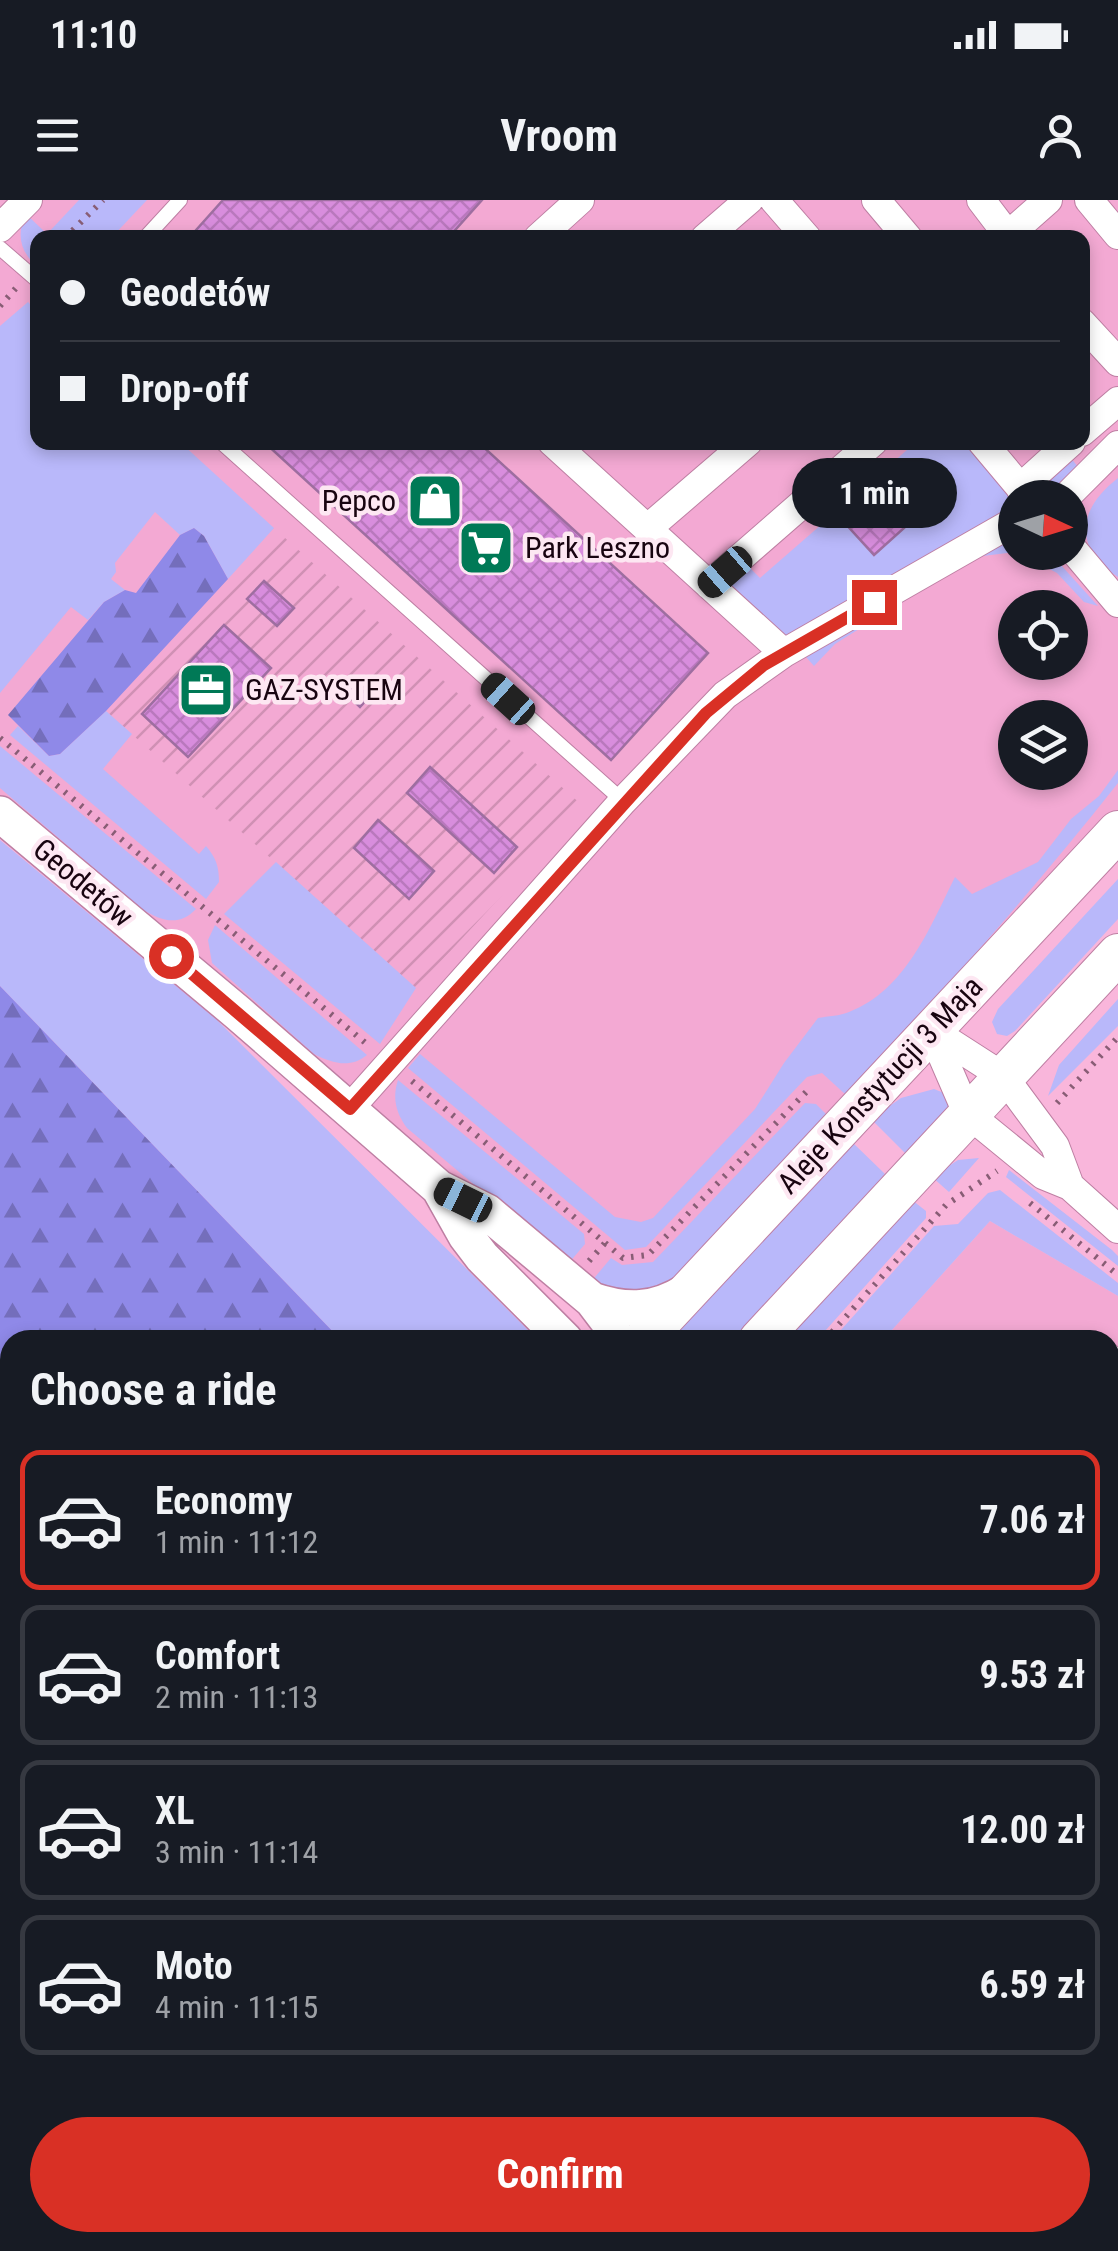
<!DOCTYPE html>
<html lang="en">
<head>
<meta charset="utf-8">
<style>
	:root { --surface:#171b24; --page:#242831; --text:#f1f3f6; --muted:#9ea1a6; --line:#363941; --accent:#d93025 }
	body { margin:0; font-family:"Roboto Condensed",sans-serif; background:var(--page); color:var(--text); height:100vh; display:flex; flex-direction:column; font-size:38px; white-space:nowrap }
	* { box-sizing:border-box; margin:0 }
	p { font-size:32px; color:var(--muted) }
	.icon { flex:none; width:55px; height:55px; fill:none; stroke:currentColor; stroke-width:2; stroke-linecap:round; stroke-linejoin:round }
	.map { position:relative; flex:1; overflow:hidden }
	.sheet { position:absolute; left:0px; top:1130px; width:1120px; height:922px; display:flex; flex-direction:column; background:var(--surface); border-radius:30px 30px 0 0; box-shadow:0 5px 15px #0003 }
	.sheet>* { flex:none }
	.top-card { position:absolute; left:30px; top:30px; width:1060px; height:220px; border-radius:20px; box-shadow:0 5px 15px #0003; display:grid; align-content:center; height:220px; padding:0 30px; background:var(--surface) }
	.needle { width:65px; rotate:94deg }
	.fabs { position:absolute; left:998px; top:280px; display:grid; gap:20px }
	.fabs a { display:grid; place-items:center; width:90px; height:90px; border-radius:50%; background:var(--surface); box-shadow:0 5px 15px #0003; font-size:50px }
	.end { position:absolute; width:45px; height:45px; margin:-22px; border:12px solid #d93025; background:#fff; box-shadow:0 0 0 5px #fff }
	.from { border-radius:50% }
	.bubble { position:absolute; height:70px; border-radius:35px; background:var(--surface); box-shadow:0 5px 15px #0003; font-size:32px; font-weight:700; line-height:70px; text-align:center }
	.car { position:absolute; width:30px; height:60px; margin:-30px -15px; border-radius:12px; box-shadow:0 0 8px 2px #0007; background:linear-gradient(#222 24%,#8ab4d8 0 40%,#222 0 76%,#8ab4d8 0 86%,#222 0) }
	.top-card b { display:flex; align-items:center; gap:35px; height:95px; font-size:38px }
	.top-card b+b { border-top:2px solid var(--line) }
	.top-card i { width:25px; height:25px; background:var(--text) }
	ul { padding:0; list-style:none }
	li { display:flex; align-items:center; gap:30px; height:140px; margin:0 20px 15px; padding:0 10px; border:5px solid var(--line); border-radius:20px }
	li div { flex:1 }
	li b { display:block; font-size:38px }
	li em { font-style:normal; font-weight:700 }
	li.on { border-color:var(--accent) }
	li>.icon { width:90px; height:90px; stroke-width:1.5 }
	h2 { padding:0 30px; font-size:45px; line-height:120px }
	.button { display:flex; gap:20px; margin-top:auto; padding:20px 30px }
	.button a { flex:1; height:115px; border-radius:60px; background:var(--accent); color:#fff; font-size:40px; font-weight:700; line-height:115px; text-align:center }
	.status { display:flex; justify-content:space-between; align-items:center; height:70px; padding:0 50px; background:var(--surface); direction:ltr }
	.status svg { height:28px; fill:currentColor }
	header { display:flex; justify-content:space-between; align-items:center; height:130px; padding:0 30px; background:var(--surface); font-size:45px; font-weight:700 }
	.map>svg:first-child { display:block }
	.built { fill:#f3a9d3; fill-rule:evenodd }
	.industrial { fill:url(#industrial-furrows) }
	.green { fill:#b9b8fa }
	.forest { fill:url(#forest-firs) }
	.building { fill:url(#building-cross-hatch); stroke:#9e6ea0; stroke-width:2.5 }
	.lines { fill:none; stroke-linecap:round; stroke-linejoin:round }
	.service-casing { stroke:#be7fa3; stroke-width:16 }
	.minor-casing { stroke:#be7fa3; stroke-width:30 }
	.tertiary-casing { stroke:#be7fa3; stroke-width:38 }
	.secondary-casing { stroke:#be7fa3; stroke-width:42 }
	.path { stroke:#885d75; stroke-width:6; stroke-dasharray:2.5 8; stroke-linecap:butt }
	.service { stroke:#fff; stroke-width:14 }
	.minor { stroke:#fff; stroke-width:28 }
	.tertiary { stroke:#fff; stroke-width:35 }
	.secondary { stroke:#fff; stroke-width:40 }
	.route { stroke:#d93025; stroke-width:12 }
	.labels { text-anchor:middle; stroke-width:9; stroke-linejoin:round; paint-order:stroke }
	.poi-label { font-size:30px; fill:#180410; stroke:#fde7f2; text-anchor:start }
	.street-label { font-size:30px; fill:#180410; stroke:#fde7f2 }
</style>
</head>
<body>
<div class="status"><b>11:10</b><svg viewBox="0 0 49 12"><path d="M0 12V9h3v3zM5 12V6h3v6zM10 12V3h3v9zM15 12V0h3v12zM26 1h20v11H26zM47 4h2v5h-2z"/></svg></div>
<header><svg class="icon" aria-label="menu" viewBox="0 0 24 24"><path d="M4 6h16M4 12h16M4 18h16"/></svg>Vroom<svg class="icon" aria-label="person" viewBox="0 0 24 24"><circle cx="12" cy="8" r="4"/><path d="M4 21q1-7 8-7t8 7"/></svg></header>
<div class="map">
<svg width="1118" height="2051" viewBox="0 0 1118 2051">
	<defs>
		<pattern id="industrial-furrows" width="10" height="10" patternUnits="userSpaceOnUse" patternTransform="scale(2.5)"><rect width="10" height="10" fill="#f3a9d3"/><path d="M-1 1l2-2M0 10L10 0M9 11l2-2" fill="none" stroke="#d090b4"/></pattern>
		<pattern id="forest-firs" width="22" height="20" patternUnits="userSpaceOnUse" patternTransform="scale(2.5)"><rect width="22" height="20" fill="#8f89e8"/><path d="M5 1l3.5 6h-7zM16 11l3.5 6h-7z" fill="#746ebb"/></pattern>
		<pattern id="building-cross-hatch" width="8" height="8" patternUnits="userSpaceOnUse" patternTransform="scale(2.5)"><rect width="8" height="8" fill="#d88ddd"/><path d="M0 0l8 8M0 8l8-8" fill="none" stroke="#b978bd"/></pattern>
	</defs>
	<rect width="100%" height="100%" fill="#f9b6db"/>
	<!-- built -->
	<path class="built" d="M0 0H1118V631L692 1088 611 1107 0 614ZM38 38H1082V242H38ZM1015 298H1070V352H1015ZM1015 408H1070V462H1015ZM1015 518H1070V572H1015Z
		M990 1021 1118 1096V1781L1110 1773V1140H883Z"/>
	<!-- industrial -->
	<path class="industrial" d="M274 328 584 607 416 788 106 511Z"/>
	<!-- green -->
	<path class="green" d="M79 0H147L112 37 38 38 37 66C20 52 16 34 26 14L47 34Z
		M28 102 37 111 38 242 181 243 274 328 228 379 204 336 194 328 180 335 155 312 115 363 116 372 111 379 125 390 104 402 88 420 71 407 0 493V126Z
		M915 243H982C1005 280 1023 294 1009 339L1015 340V352L975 357 835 444 814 466 806 457 809 440 784 453 709 385 740 358 760 378Z
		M1070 257 1079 268 1050 295 1039 285Z
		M1118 278V377C1073 347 1077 310 1118 278Z
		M1019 353H1050L1098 406 1084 402 1057 373Z
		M106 511 132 534 103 569 199 654 206 646C216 658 219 666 219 682L206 699 10 535 18 526 49 556 60 554Z
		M0 546 196 709C179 727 161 721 142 709L0 588Z
		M1118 570V583C1032 692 941 794 846 895L822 873 807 877 646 1047 625 1050 408 868 420 854 615 1017 641 1022 653 1018 755 909 784 863 818 818C828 816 840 816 849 812 906 790 930 727 955 677L972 694 1038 662 1071 619 1099 596Z
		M0 640 217 820 538 1140H341L0 786Z
		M276 662 416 788 380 844 224 714Z
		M1118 679V719L1015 831 1007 836 997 834 992 822 998 809Z
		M215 725 367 855C350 869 332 863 314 854L212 763 208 740Z
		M1118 799V826L1048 896 1059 865Z
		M398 880 584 1034 585 1044 568 1064 407 928C396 913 392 898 398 880Z
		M934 889 949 895V907L905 953 871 919 901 898Z
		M805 903 816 904 827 915 673 1078C640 1096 625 1091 590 1083L611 1058 622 1065 653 1062Z
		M851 941 885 974 747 1127 730 1140H664Z
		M979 958 949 992 932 977 958 960Z
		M1009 970 1112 1050 1118 1056V1066L1006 977Z
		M1000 990 1118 1083V1096L990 1021 883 1140H832L934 1026 958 1024 988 993Z
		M912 1000 926 1011V1018L817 1140H784Z"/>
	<!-- forest -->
	<path class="forest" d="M194 328 204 336 228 379 106 511 60 554 49 556 8 515 104 402 125 390 136 393 180 335Z
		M0 786 341 1140H10V1730L0 1732Z
		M1110 1804 1118 1813V2051H0V2010L10 2000V2042H1110Z"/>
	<!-- building -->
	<path class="building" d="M223 0H482L448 38H189Z
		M264 242H478L708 453 611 560Z
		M884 287 913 320 874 355 844 322Z
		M264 381 294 408 277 426 247 399Z
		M224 425 271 468 188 557 142 514Z
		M352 480 369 497 360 507 342 490Z
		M430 567 517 647 494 673 407 593Z
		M378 620 434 671 409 699 354 648Z
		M1110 1188 1118 1195V1645L1110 1638Z"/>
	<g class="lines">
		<!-- service casing -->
		<g class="service-casing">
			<path id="service" d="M145 38 180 0
				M0 48 38 81
				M221 242 623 601
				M1110 1150 1118 1157"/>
		</g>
		<!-- minor casing -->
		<g class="minor-casing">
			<path id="minor" d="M774 0 807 38
				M876 0 908 38
				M981 0 1010 38
				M1089 0 1118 35
				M0 28 28 0
				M538 38 580 0
				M705 38 749 0
				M1005 38 1048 0
				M1082 123 1118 162
				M1082 232 1118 201
				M552 242 784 453
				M982 242 1029 298
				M1020 288 1071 242
				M1065 298 1118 245
				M647 329 748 242
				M1070 346 1118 403
				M709 385 873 242
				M931 830 967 913 1043 975 1070 986 1118 1029
				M931 830 1004 877 1055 946 1070 986
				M349 909 623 601 725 495 784 453 1015 321"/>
		</g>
		<!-- tertiary casing -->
		<g class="tertiary-casing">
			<path id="tertiary" d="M0 614 238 813 439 988 487 1012 592 1100 611 1125 615 1140
				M439 988 466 1036 482 1057 565 1140
				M592 1100C627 1112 655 1111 687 1091"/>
		</g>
		<!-- secondary casing -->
		<g class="secondary-casing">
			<path id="secondary" d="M643 1140 1118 631
				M759 1140 1118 754
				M0 1863 10 1852
				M0 1928 10 1918"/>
		</g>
		<!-- path -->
		<path class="path" d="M65 38 103 0
			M0 106 16 88
			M0 538 368 845
			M412 881 623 1058 648 1055 811 887
			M1057 903 1118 837
			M1030 1003 1118 1075
			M589 1061 605 1043
			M825 1140 946 1005 997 971
			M0 1391 10 1388
			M1110 1793 1118 1801
			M0 1997 10 1987
			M1110 2033 1118 2034"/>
		<!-- service -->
		<use href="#service" class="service"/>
		<!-- minor -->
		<use href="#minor" class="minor"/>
		<!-- tertiary -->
		<use href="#tertiary" class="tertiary"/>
		<!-- secondary -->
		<use href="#secondary" class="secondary"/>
	</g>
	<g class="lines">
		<!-- route -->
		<path class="route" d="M171 756 350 909 706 513 764 465 874 402"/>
	</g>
	<!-- icons -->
	<defs>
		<g id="shop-square" transform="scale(2.875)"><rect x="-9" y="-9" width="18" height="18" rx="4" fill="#007956" stroke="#fde7f2"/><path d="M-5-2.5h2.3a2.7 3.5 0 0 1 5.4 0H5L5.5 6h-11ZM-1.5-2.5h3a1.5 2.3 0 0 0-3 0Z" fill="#fff"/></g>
		<g id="supermarket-square" transform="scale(2.875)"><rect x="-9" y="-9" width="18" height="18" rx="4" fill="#007956" stroke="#fde7f2"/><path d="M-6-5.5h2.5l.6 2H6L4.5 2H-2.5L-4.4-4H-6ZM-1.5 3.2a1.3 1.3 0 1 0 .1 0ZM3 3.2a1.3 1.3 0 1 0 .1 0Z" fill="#fff"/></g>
		<g id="office-square" transform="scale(2.875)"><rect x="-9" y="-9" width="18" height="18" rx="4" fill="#007956" stroke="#fde7f2"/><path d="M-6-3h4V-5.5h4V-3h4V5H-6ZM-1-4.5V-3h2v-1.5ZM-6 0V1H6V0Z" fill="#fff"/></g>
	</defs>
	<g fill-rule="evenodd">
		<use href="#shop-square" x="435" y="301"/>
		<use href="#supermarket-square" x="486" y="348"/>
		<use href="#office-square" x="206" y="490"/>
	</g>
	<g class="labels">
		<!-- poi labels -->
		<g class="poi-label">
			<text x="396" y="311" text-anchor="end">Pepco</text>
			<text x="525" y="358">Park Leszno</text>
			<text x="245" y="500">GAZ-SYSTEM</text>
		</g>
		<!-- street labels -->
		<g class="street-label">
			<text transform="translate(83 683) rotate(40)" y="10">Geodetów</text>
			<text transform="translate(880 885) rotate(-47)" y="10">Aleje Konstytucji 3 Maja</text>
		</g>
	</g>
</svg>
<div class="fabs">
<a><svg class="needle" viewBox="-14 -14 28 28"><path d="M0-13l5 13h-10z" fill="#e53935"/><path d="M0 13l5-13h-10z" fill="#9ea1a6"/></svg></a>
<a><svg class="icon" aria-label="locate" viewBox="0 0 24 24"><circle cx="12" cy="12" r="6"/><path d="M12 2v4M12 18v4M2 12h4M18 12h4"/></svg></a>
<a><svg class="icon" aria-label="layers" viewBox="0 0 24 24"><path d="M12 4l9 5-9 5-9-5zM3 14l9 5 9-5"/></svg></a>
</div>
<i class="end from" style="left:171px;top:756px"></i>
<i class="end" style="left:874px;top:402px"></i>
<div class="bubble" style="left:792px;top:258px;width:165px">1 min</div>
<i class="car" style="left:725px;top:372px;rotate:229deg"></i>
<i class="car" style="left:508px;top:499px;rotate:312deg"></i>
<i class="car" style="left:463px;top:1000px;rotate:296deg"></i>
<div class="top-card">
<b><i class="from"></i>Geodetów</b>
<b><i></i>Drop-off</b>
</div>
<section class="sheet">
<h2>Choose a ride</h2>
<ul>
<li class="on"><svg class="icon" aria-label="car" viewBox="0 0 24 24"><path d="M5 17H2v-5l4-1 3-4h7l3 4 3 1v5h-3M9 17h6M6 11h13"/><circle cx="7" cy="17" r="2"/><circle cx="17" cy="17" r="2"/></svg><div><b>Economy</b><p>1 min · 11:12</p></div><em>7.06 zł</em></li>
<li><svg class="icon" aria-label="car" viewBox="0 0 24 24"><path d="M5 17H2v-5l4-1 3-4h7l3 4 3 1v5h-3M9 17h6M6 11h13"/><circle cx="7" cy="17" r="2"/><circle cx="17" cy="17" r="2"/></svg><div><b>Comfort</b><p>2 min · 11:13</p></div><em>9.53 zł</em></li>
<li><svg class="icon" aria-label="car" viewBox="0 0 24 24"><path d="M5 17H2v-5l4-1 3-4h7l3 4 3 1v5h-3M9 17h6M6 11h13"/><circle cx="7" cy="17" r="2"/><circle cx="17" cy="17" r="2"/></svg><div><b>XL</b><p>3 min · 11:14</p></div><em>12.00 zł</em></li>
<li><svg class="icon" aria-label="car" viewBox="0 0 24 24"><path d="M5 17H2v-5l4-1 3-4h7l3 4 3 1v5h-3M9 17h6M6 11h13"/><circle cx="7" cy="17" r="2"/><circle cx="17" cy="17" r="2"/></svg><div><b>Moto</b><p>4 min · 11:15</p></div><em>6.59 zł</em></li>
</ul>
<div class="button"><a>Confirm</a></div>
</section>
</div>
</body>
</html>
